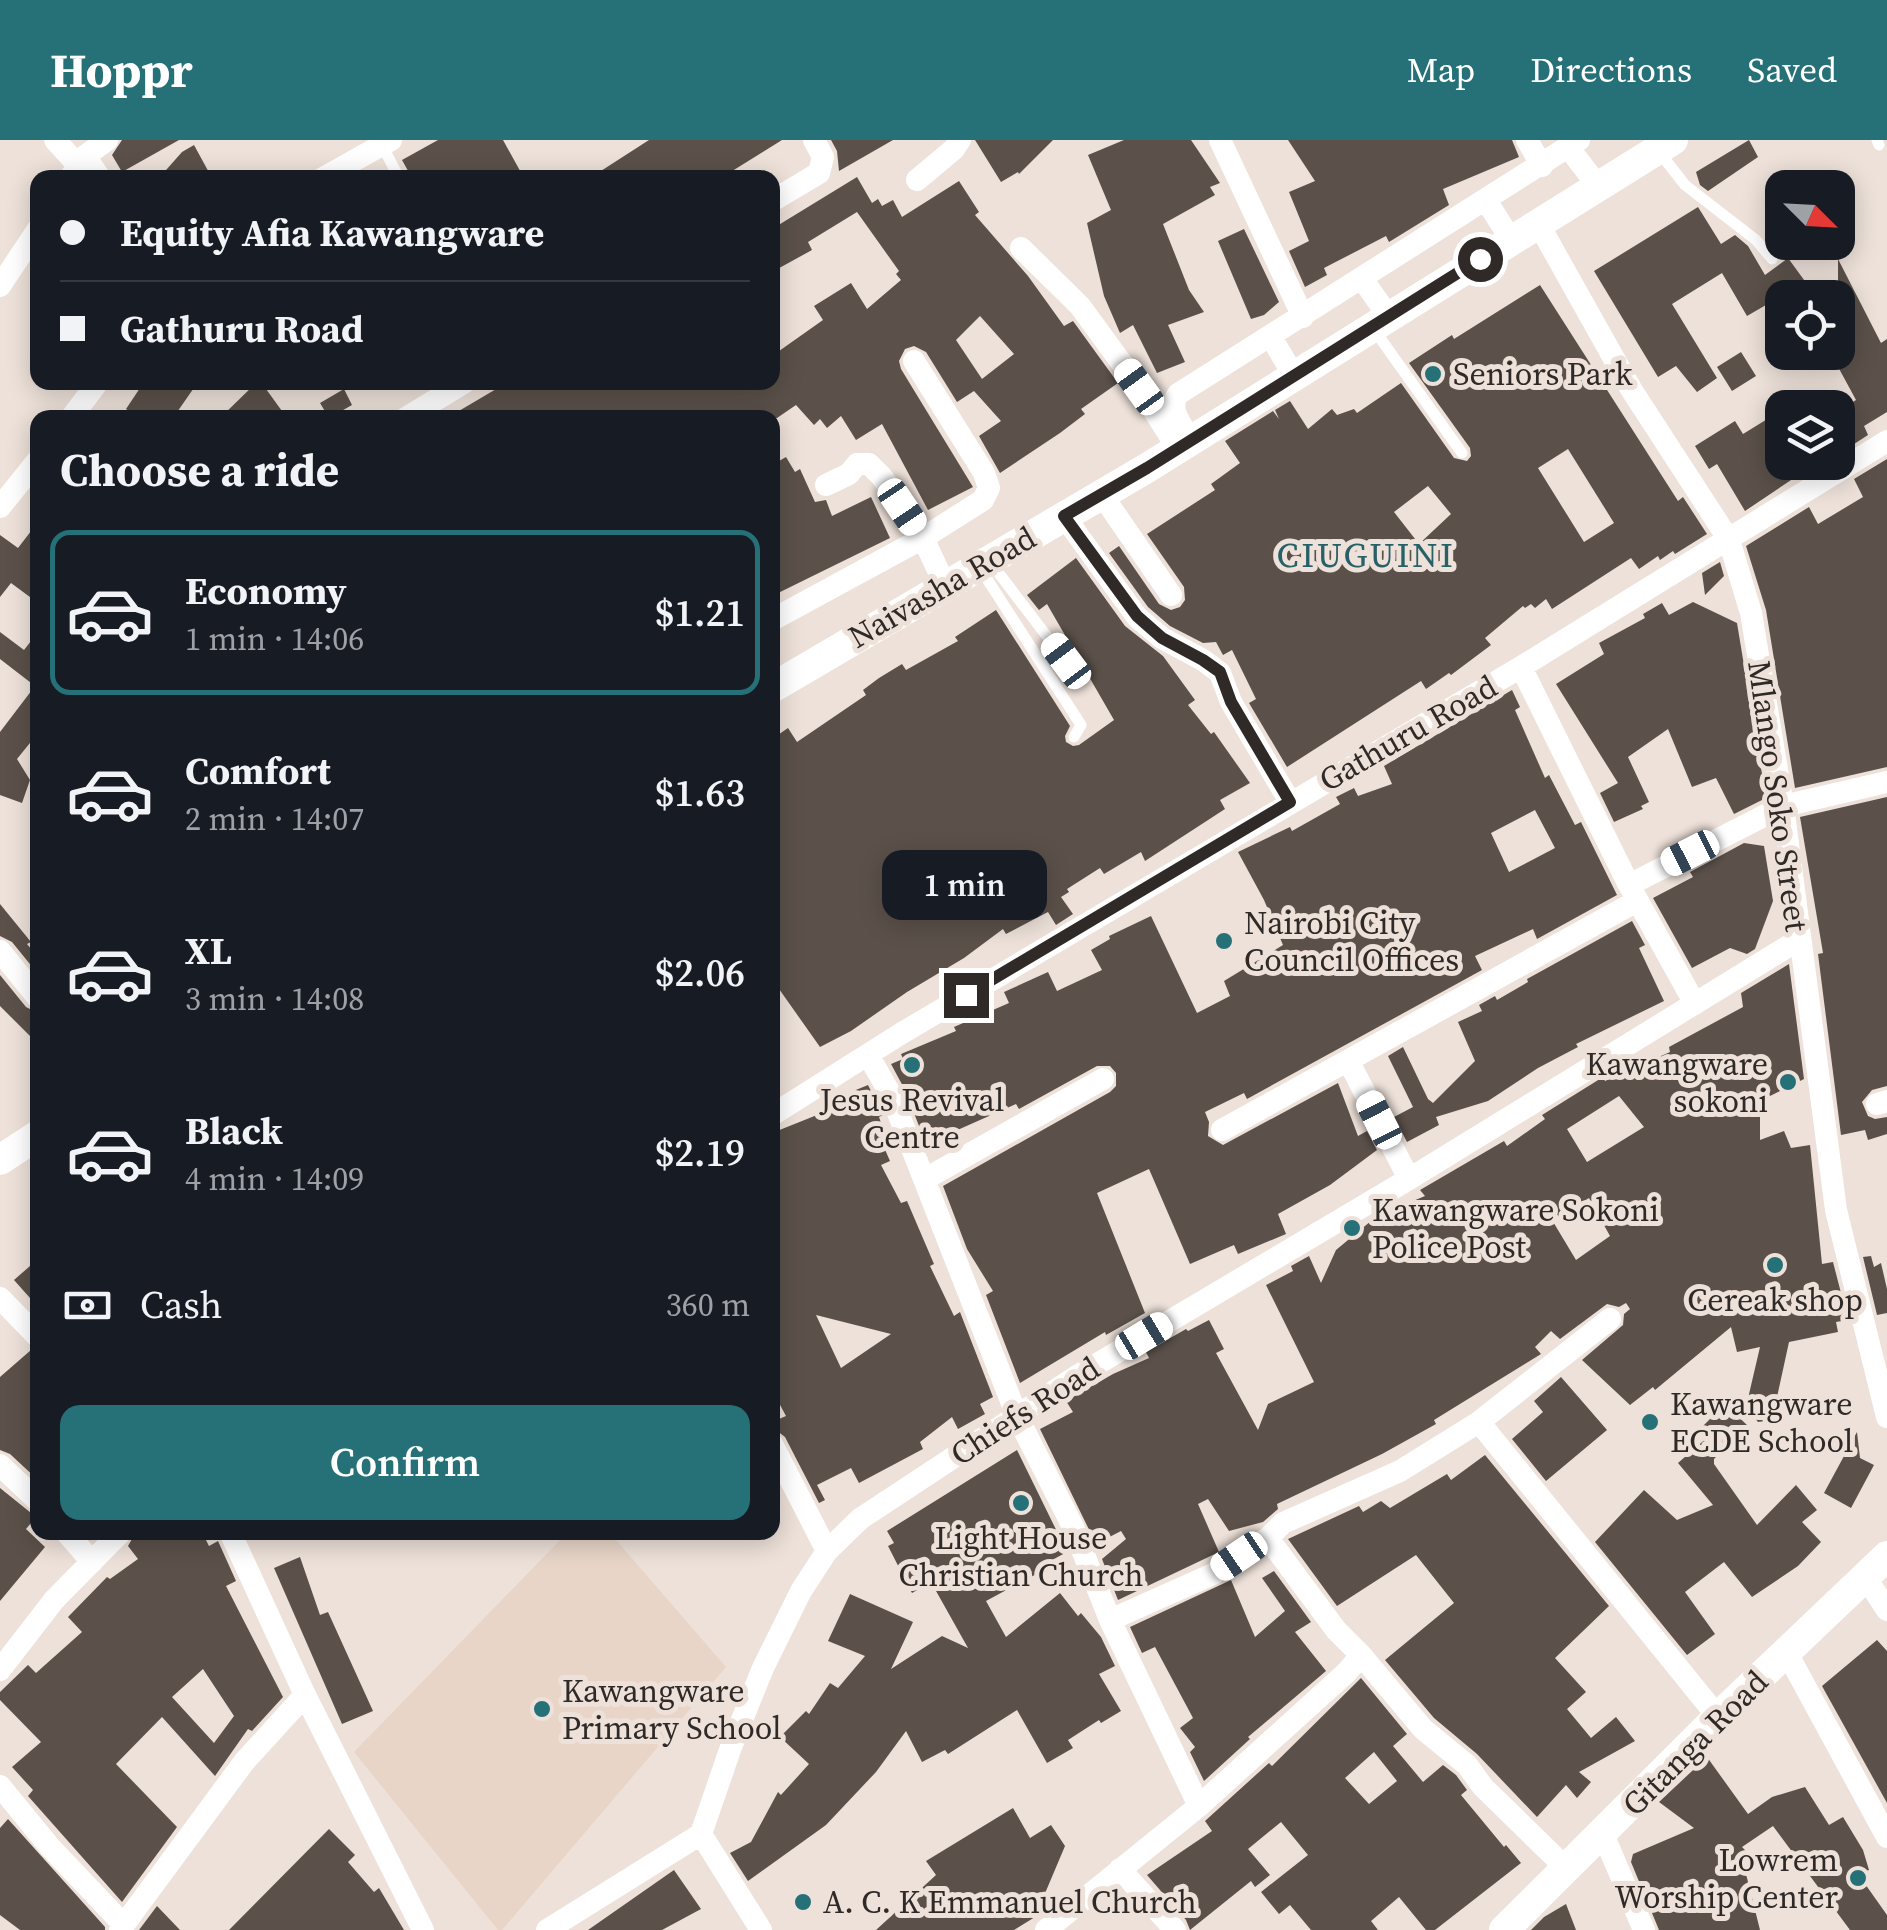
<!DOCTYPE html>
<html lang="en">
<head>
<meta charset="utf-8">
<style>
	:root { --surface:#171b24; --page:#242831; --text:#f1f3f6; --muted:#9ea1a6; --line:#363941; --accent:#267078 }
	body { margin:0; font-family:"Source Serif 4",serif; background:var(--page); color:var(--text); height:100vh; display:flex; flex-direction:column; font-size:38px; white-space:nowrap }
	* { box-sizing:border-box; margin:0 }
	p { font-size:32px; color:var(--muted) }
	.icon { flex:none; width:55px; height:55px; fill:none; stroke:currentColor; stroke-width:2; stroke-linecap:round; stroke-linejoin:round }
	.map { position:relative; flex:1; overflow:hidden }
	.side { position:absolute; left:30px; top:270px; width:750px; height:1130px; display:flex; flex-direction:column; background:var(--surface); border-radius:20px; box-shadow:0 5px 25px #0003 }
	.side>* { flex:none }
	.guide { position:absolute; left:30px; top:30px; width:750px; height:220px; border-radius:20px; box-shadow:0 5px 25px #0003; display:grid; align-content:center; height:220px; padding:0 30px; background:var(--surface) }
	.needle { width:65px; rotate:114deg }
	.fabs { position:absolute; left:1765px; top:30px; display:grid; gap:20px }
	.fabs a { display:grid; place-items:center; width:90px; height:90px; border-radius:20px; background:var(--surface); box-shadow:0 5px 25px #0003; font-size:50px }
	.end { position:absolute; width:45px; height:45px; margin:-22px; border:12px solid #2f2a27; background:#fff; box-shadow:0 0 0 5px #fff }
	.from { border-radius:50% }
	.bubble { position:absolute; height:70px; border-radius:20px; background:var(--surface); box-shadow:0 5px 25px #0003; font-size:32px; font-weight:600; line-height:70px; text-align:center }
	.car { position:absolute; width:30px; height:60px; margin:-30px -15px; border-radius:12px; box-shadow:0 0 8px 2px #0007; background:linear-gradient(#fff 24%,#345 0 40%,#fff 0 76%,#345 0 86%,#fff 0) }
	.guide b { display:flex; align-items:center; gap:35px; height:95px; font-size:38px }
	.guide b+b { border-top:2px solid var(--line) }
	.guide i { width:25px; height:25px; background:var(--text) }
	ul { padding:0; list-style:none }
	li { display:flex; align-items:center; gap:30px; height:165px; margin:0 20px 15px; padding:0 10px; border:5px solid transparent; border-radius:20px }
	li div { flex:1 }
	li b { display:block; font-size:38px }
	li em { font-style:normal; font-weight:600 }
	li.active { border-color:var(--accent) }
	li>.icon { width:90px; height:90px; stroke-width:1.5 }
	h2 { padding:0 30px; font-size:45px; line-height:120px }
	.pay { display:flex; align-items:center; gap:25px; height:110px; padding:0 30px; font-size:38px }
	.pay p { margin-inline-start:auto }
	.action { display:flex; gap:20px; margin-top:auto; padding:20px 30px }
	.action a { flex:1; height:115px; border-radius:20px; background:var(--accent); color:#fff; font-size:40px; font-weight:600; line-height:115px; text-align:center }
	header { display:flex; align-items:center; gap:60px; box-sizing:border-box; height:140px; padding:0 50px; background:var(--accent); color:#fff }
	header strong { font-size:48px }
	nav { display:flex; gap:55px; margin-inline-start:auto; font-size:35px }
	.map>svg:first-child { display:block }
	.built { fill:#e8d5c8 }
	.building { fill:#5b514a; fill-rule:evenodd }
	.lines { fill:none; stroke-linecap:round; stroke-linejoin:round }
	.service { stroke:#fff; stroke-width:11 }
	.minor { stroke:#fff; stroke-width:22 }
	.secondary { stroke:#fff; stroke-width:30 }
	.route { stroke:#2f2a27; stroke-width:12 }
	.poi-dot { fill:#267078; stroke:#ede1d9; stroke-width:4 }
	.labels { text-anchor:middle; stroke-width:10; stroke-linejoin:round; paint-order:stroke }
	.poi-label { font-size:32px; fill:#2f2a27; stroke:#ede1d9; text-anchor:start }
	.street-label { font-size:32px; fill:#2f2a27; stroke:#ede1d9 }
	.neighbourhood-label { font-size:35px; letter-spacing:2.5px; fill:#276067; stroke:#ede1d9 }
</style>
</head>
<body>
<header>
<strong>Hoppr</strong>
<nav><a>Map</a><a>Directions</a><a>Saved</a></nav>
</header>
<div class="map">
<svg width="1887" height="1790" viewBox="0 0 1887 1790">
	<rect width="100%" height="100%" fill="#ede1d9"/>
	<!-- built -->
	<path class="built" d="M567 1393H610L726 1527 502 1790H498L354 1612Z"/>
	<!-- building -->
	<path class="building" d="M122 0H179L122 32 112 15Z
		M438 0H503L524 38H412L402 20Z
		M649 0H782L721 38H590Z
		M831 0H893L839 31 837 11Z
		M975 0H1053L1019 34 1018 32 1001 42Z
		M1124 0H1191L1220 43 1210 47 1215 55 1163 84 1189 150 1204 172 1168 185 1185 222 1157 233 1133 185 1120 193 1104 156 1087 83 1111 70 1088 15Z
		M1288 0H1512L1519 17 1443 49 1449 65 1389 102 1386 96 1324 128 1327 135 1305 147 1289 111 1309 101 1289 52 1315 41Z
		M1749 0 1758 17 1708 51 1700 45 1696 32Z
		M194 5 212 38H159L182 12Z
		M857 37 872 63 878 59 882 66 893 60 902 77 959 41 979 72 975 75 1028 136 1064 186 1073 181 1118 243 1081 269 1085 274 1060 293 1000 333 979 296 1001 281 974 251 957 262 926 212 914 206 905 209 899 221 901 229 973 347 928 370 882 284 856 300 841 276 827 288 820 279 814 285 796 265 777 278H447L508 242H772V216L823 180 814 166 851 143 867 169 901 140 896 134 899 131 857 72 808 102 812 110 772 132V89ZM980 176 1014 214 982 239 956 200Z
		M1698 67 1721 104 1735 95 1748 106 1765 135 1788 118 1815 155 1838 142V119L1881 203 1887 199V272L1864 286 1868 295 1848 308 1838 291V271L1856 260 1830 212H1838V158H1778L1747 176 1722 133 1672 164 1717 238 1697 252 1676 226 1658 237 1594 131Z
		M1244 89 1279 162 1264 175 1251 179 1218 101Z
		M1540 145 1678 361 1683 357 1707 394 1675 414 1673 411 1660 420 1658 416 1639 429 1631 418 1552 469 1546 459 1535 468 1531 464 1525 468 1523 466 1485 498 1491 505 1451 535 1449 533 1426 549 1421 541 1287 627 1249 563 1256 559 1232 510 1223 515 1216 502 1203 503 1170 486 1148 467 1109 413 1119 406 1159 464 1171 470 1180 467 1185 460 1184 447 1147 394 1215 350 1211 344 1240 323 1225 301 1273 271 1279 279 1275 270 1290 261 1308 289 1332 269 1337 275 1354 269 1357 273 1401 243 1454 318 1467 321 1471 316 1470 308 1409 223 1452 195 1454 199ZM1568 309 1614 383 1584 402 1538 328ZM1428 346 1451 374 1419 404 1394 372Z
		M1741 212 1756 236 1732 251 1717 227Z
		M144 242H198L173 278H138L126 269Z
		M257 242H261L287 278H220Z
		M344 249 352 265 329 278 320 263Z
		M1782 270V322H1818L1745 371 1717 324 1709 329 1695 306 1735 281 1743 294Z
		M786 317 795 332 800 329 815 362 826 360 832 376 871 357 890 398 772 456V325Z
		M1887 319V627L1795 648 1766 470 1746 406 1809 367 1818 384 1863 357 1854 339Z
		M38 382V463L11 443 0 457V395L18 408Z
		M1076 418 1125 486 1163 516 1195 560 1188 565 1211 594 1214 592 1250 643 1220 660 1225 669 1145 721 1141 712 1104 734 1100 728 1067 749 1069 752 1061 757 1073 774 1056 785 1048 772 1006 794 1003 789 964 818 907 852 851 891 820 907 772 839V599L788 588 797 602 866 555 863 550 879 538 902 524 906 530 958 501 955 497 996 470 1070 586 1065 596 1066 602 1073 606 1079 605 1114 580 1047 464 1039 470 1027 455Z
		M1720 422 1724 436 1705 455 1702 433Z
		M1693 462 1737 483 1766 658 1734 674 1716 638 1692 647 1668 589 1628 617 1649 662 1641 666 1643 669 1614 682 1600 653 1618 643 1556 544 1604 514 1599 503 1645 478 1643 474 1662 463 1669 475Z
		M0 492 24 510 38 492V593L17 619 30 640 22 663 0 655V592L35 546 0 519Z
		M1512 550 1520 567 1515 570 1545 638 1549 635 1575 685 1581 682 1617 755 1537 799 1533 789 1475 816 1482 830 1247 959 1244 953 1205 972 1209 982 1208 996 1223 1005 1338 943 1358 996 1367 991 1377 1010 1330 1045 1278 1074 1286 1094 1238 1114 1234 1105 1190 1124 1149 1029 1097 1053 1145 1173 1106 1195 1105 1192 1020 1243 986 1155 993 1151 967 1109 943 1046 1110 952 1116 946V933L1110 926H1097L1019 969 1016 964 926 1004 905 950 891 924 903 919 901 914 956 891 954 887 1009 863 1004 852 1048 832 1057 851 1102 830 1091 810 1110 799 1109 796 1151 776 1197 873 1230 856 1224 841 1283 805 1264 760 1238 712 1290 687 1292 691 1340 664 1336 657 1354 648 1358 656 1392 644 1384 626ZM1535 670 1555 708 1509 732 1491 693Z
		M1887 657V946L1872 950 1862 962 1868 976 1875 979 1887 977V994L1868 1000 1865 990 1841 995 1818 814 1823 813 1800 677Z
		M1744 703 1764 706 1773 761 1755 809 1747 814 1730 808 1692 828 1653 758 1693 737 1690 732Z
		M0 764 31 802 27 804 38 817V834L12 802 0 796Z
		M1632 781 1645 805 1639 808 1664 861 1576 904 1578 907 1538 928 1488 961 1436 977 1439 985 1407 1002 1394 977 1413 967 1388 916 1403 907 1428 959 1433 963 1475 921 1458 882 1482 871 1479 865 1495 856 1497 860 1528 842 1527 839Z
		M1789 824 1804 939 1760 961V1000L1784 991 1791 1008 1810 1005 1822 1124 1833 1122 1848 1180 1836 1182 1838 1192 1789 1202 1772 1280 1758 1282 1746 1267 1760 1207 1737 1212 1731 1187 1655 1250 1653 1247 1630 1265 1582 1220 1623 1185 1624 1174 1630 1169 1626 1163 1619 1167 1607 1164 1560 1199 1551 1191 1535 1207 1541 1214 1434 1280 1436 1284 1382 1314 1277 1364 1278 1369 1263 1382 1229 1391 1208 1359 1198 1364 1219 1412 1118 1460 1102 1419 1126 1399 1121 1391 1096 1404 1040 1289 1073 1272 1066 1261 1113 1234 1149 1218 1146 1212 1186 1189 1188 1191 1209 1180 1224 1209 1216 1213 1258 1290 1268 1264 1314 1242 1266 1145 1293 1131 1291 1126 1309 1116 1321 1143 1336 1110 1377 1076 1425 1056 1420 1050 1504 1001 1507 1006 1545 979 1542 975 1603 937 1605 941 1670 912 1669 907 1743 867 1741 853ZM1619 956 1644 987 1587 1022 1567 989ZM1589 1058 1610 1096 1576 1120 1552 1080Z
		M0 835 26 867 38 873V904L0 866Z
		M868 945 883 975 879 977 888 1003 883 1005 890 1021 881 1025 901 1063 907 1061 934 1124 930 1126 954 1176 960 1172 993 1257 980 1264 985 1274 958 1289 952 1277 920 1302 923 1309 859 1343 851 1328 817 1345 825 1360 819 1363 785 1297 772 1287V1282L786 1276 772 1250V993L817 975 832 967 829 961ZM816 1175 891 1194 841 1228Z
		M1871 1116 1874 1127 1881 1123 1887 1149V1173L1877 1175 1863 1117Z
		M38 1119V1167L14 1140Z
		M31 1210 38 1212V1340L10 1314 0 1310V1237Z
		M1561 1237 1607 1290 1546 1341 1512 1299 1543 1272 1534 1261Z
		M1725 1264 1747 1285 1714 1319V1324L1757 1385 1796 1345 1817 1370 1802 1382 1821 1402 1798 1426 1752 1457 1724 1422 1685 1452 1715 1494 1687 1515 1595 1402 1644 1350 1677 1380 1713 1365 1678 1323 1709 1296 1701 1288Z
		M1857 1292 1860 1318 1874 1325 1851 1368 1824 1353Z
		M1017 1310 1067 1412 1039 1427 1042 1431 986 1461 1006 1497 1060 1453 1078 1476 1081 1473 1101 1497 1115 1526 1099 1534 1121 1571 1101 1583 1099 1580 1068 1600 1073 1608 1047 1623 1017 1570 948 1614 945 1610 922 1622 906 1591 876 1632 826 1685 748 1741 730 1713 751 1702 778 1652 781 1655 809 1624 780 1597 806 1571 809 1574 830 1543 838 1548 865 1516 828 1501 850 1454 913 1482 891 1529 942 1496 968 1508 931 1442 912 1453 888 1406 894 1403 887 1391Z
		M1485 1315 1609 1466 1555 1518 1586 1552 1567 1569 1591 1598 1616 1577 1635 1601 1579 1632 1591 1642 1577 1658 1566 1645 1537 1677 1477 1614 1434 1578 1385 1520 1454 1463 1416 1415 1337 1466 1288 1399 1359 1366 1363 1372 1381 1361 1390 1368 1447 1334 1451 1340Z
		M0 1348 36 1377 26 1389 45 1407 0 1461Z
		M136 1392H202L209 1406 218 1401 236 1441 226 1446 283 1557 252 1591 248 1589 215 1636 162 1577 116 1624 177 1687 122 1762 28 1656 33 1650 12 1627 41 1602 0 1560V1552L28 1525 36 1533 82 1492 68 1477 107 1437 110 1439 138 1419 128 1406ZM203 1529 234 1576 214 1603 172 1557Z
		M300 1417 320 1475 328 1472 373 1571 342 1584 274 1428Z
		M1274 1431 1311 1482 1295 1492 1326 1531 1248 1597 1250 1599 1204 1641 1190 1612 1195 1607 1180 1588 1193 1578 1155 1507 1142 1513 1130 1487 1231 1440 1255 1497 1285 1471 1262 1438Z
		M1877 1500 1887 1511V1663L1822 1546Z
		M1361 1538 1407 1594 1393 1606 1423 1642 1443 1625 1456 1635 1467 1650 1461 1655 1504 1707 1506 1705 1521 1723 1435 1790H1426L1399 1757 1371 1781 1378 1790H1311L1290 1765 1279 1774 1261 1752 1308 1715 1281 1682 1248 1709 1270 1735 1255 1747 1251 1741 1190 1790 1186 1780 1147 1735 1212 1691 1205 1681 1269 1623 1272 1626ZM1374 1612 1397 1641 1369 1664 1345 1638Z
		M1707 1617 1748 1674 1772 1657 1805 1647 1829 1685 1843 1677 1863 1710 1869 1730 1858 1734 1887 1775V1790H1850L1773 1686 1742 1707 1747 1712 1741 1714 1760 1790H1659L1631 1722 1633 1714 1694 1688 1659 1662Z
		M1013 1668 1030 1698 1051 1685 1065 1706 1035 1777 1014 1790H876L936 1735 926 1721Z
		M8 1679 105 1787V1790H20L0 1775V1688Z
		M329 1689 355 1715 348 1722 374 1752 379 1748 404 1790H229Z
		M674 1730 701 1769 662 1790H588Z
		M1566 1764 1576 1790H1531L1544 1777Z
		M157 1766 180 1790H139Z"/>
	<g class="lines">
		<!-- service -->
		<path class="service" d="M1877 0 1879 5
			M382 5 399 38
			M1660 13 1685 45 1756 100 1772 119
			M1375 191 1462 313
			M991 423 1078 537
			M980 428 1081 585 1074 597"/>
		<!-- minor -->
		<path class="minor" d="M55 0 77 24
			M1220 0 1303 177
			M1527 0 1542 26
			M1568 7 1598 46
			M85 16 100 38
			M70 38 85 16 107 0
			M323 38 391 0
			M917 40 954 9 960 0
			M1486 60 1511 100
			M772 61 819 33 823 17 814 0
			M1538 83 1631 249 1729 400 1751 473 1783 666 1836 1070 1887 1277
			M1021 108 1080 166 1139 247 1178 309
			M1363 140 1389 177
			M0 146 38 89
			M1271 197 1294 236
			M914 221 984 333 989 348 983 360 923 398 945 445
			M71 278 98 242
			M406 278 465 242
			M1191 301C1183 286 1167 270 1178 254L1579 0
			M1102 355 1171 455
			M0 367 38 320
			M1064 376 1137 477 1162 498 1203 520 1220 533 1231 562 1290 662
			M772 480 923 398 882 337 869 324H857L849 334 826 345
			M1521 527 1629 745 1695 864
			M1629 745 1783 666 1887 642
			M0 811 38 858
			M868 915 891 955 1017 1276 1073 1387 1110 1480 1199 1666
			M1349 922 1409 1039
			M1877 964 1887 961
			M772 975 902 893 1521 527 1887 301
			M1222 990 1637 761
			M925 1039 1103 939
			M0 1158 38 1197
			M1479 1282 1610 1179
			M772 1304 827 1411
			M0 1325 38 1361
			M66 1392 92 1422
			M230 1392 305 1555 423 1790
			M1268 1398 1336 1490 1361 1515
			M1866 1438 1887 1470
			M1110 1480 1213 1434 1268 1398 1283 1383 1400 1331 1479 1282 1718 1577
			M1787 1513 1887 1697
			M0 1530 54 1460 121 1392
			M0 1646 50 1707 123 1784
			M1603 1694 1644 1790
			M1120 1729 1175 1790
			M120 1790 244 1622 305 1555
			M547 1790 701 1694
			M761 1790 701 1694 731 1607 763 1528 801 1451 827 1411 860 1379 1077 1236 1409 1039 1800 799
			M1046 1790 1199 1666 1347 1532 1361 1515 1423 1589 1467 1625 1483 1647 1567 1729"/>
		<!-- secondary -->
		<path class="secondary" d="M772 548 1147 328 1673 0
			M0 1020 38 995
			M1504 1790 1718 1577 1887 1416"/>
	</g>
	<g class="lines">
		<!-- route -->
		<path class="route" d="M966 855 1290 662 1231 562 1220 532 1203 520 1162 498 1137 476 1064 376 1147 328 1480 119"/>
	</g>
	<!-- markers -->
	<g class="poi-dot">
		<circle cx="1433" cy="234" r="10"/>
		<circle cx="1224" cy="801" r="10"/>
		<circle cx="912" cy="925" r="10"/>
		<circle cx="1788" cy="942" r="10"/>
		<circle cx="1352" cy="1088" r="10"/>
		<circle cx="1775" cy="1125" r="10"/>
		<circle cx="1650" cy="1282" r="10"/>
		<circle cx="1021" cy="1363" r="10"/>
		<circle cx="542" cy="1569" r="10"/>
		<circle cx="1858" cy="1738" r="10"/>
		<circle cx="803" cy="1762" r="10"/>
	</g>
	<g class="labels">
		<!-- poi labels -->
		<g class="poi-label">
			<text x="1453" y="245">Seniors Park</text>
			<text x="1244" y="794">Nairobi City<tspan x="1244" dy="37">Council Offices</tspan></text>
			<text x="1768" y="935" text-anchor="end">Kawangware<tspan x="1768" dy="37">sokoni</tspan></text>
			<text x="912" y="971" text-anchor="middle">Jesus Revival<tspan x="912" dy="37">Centre</tspan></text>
			<text x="1372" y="1081">Kawangware Sokoni<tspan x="1372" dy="37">Police Post</tspan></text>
			<text x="1775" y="1171" text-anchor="middle">Cereak shop</text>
			<text x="1670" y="1275">Kawangware<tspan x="1670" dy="37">ECDE School</tspan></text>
			<text x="1021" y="1409" text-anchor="middle">Light House<tspan x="1021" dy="37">Christian Church</tspan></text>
			<text x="562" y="1562">Kawangware<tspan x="562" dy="37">Primary School</tspan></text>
			<text x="1838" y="1731" text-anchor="end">Lowrem<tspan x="1838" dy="37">Worship Center</tspan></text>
			<text x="823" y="1773">A. C. K Emmanuel Church</text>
		</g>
		<!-- street labels -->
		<g class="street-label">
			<text transform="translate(942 447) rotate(-30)" y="11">Naivasha Road</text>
			<text transform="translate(1408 593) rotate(-30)" y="11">Gathuru Road</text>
			<text transform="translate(1778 656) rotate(82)" y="11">Mlango Soko Street</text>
			<text transform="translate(1025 1271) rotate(-33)" y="11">Chiefs Road</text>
			<text transform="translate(1695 1603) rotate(-45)" y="11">Gitanga Road</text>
		</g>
		<!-- neighbourhood labels -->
		<g class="neighbourhood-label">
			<text x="1366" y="427">CIUGUINI</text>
		</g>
	</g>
</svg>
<div class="fabs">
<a><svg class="needle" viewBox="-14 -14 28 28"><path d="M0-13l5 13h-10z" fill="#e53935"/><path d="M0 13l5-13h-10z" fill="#9ea1a6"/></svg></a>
<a><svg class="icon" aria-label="locate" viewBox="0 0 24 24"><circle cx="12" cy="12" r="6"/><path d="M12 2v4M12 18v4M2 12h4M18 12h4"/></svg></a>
<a><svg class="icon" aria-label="layers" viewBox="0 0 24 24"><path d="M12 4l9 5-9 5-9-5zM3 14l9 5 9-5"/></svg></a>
</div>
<i class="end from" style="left:1480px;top:119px"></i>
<i class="end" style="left:966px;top:855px"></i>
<div class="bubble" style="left:882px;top:710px;width:165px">1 min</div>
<i class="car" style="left:1139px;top:247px;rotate:324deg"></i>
<i class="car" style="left:902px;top:367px;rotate:146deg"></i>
<i class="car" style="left:1066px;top:521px;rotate:323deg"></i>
<i class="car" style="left:1690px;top:713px;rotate:243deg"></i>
<i class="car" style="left:1379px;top:980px;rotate:333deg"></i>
<i class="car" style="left:1144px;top:1196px;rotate:59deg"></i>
<i class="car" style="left:1239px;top:1416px;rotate:236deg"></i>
<div class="guide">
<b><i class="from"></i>Equity Afia Kawangware</b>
<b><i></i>Gathuru Road</b>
</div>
<section class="side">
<h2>Choose a ride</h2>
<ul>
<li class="active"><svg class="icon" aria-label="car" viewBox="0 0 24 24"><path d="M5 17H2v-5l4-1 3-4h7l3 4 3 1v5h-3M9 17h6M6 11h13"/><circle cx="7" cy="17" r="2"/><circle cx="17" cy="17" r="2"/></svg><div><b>Economy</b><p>1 min · 14:06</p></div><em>$1.21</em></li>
<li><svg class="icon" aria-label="car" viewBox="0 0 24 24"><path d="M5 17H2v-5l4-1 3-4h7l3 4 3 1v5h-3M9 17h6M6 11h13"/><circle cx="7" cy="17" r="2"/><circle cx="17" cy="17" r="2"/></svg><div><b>Comfort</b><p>2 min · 14:07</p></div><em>$1.63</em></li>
<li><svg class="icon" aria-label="car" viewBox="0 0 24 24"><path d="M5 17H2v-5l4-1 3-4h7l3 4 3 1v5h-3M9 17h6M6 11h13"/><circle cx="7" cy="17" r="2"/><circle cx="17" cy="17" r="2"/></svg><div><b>XL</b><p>3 min · 14:08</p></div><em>$2.06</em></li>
<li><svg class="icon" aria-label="car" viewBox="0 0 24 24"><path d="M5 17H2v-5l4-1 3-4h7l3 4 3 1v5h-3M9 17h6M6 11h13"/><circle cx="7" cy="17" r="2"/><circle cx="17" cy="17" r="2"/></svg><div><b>Black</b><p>4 min · 14:09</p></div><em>$2.19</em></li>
</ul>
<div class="pay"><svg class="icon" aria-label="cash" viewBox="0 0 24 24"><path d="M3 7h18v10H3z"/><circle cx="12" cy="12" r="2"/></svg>Cash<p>360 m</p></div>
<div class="action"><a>Confirm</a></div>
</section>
</div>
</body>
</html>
